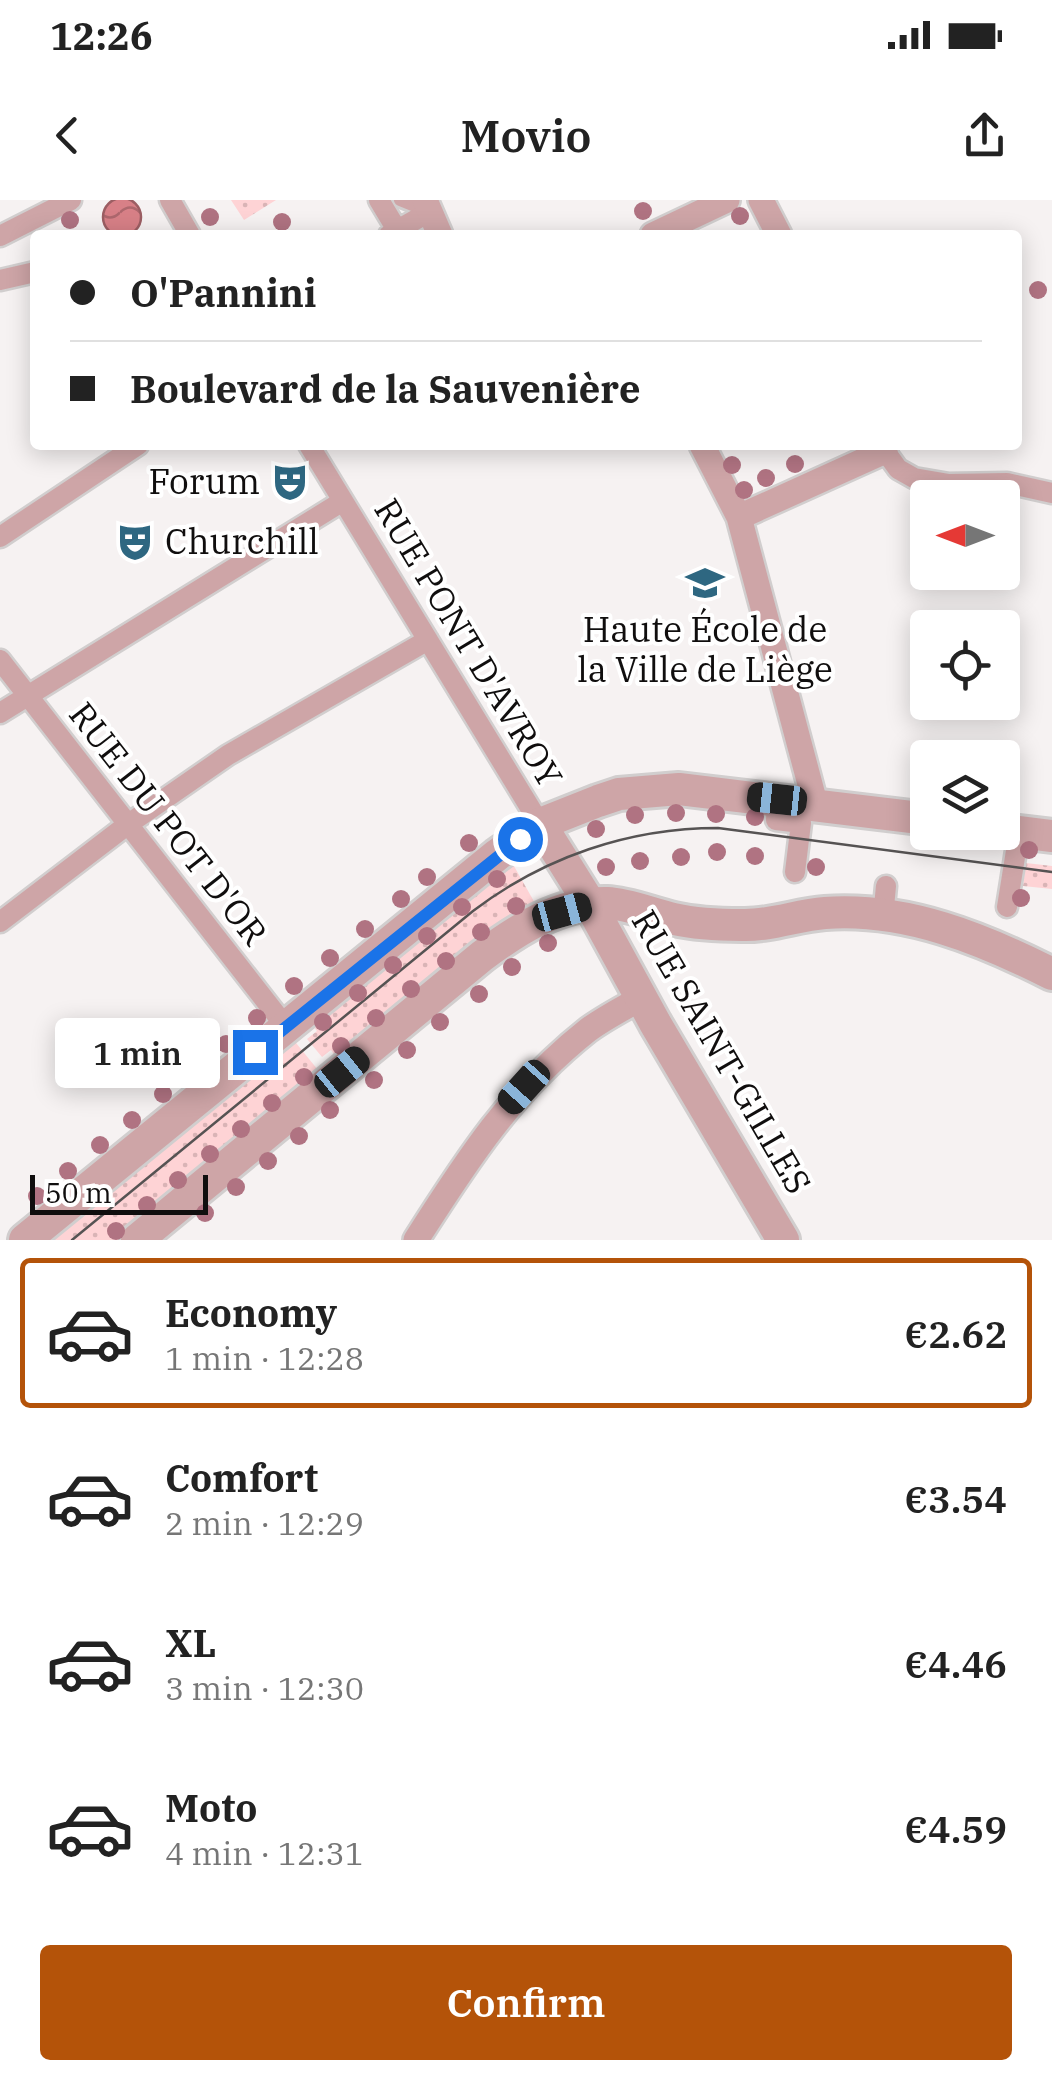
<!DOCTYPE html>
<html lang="en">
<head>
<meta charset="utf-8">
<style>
	:root { --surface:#fff; --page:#f6f6f6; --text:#222; --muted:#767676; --line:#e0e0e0; --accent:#b45309 }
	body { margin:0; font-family:"IBM Plex Serif",serif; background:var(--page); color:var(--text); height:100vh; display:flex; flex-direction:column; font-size:38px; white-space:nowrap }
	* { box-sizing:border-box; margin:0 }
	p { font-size:32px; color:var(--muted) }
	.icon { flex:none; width:55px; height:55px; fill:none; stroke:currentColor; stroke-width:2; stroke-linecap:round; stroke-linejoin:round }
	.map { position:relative; height:1040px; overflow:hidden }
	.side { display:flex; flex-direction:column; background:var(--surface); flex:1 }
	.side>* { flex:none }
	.guide { position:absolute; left:30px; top:30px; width:992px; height:220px; border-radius:10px; box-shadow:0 5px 25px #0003; display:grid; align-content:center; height:220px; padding:0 40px; background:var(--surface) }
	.needle { width:65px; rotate:270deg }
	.fabs { position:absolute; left:910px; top:280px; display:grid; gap:20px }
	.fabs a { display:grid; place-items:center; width:110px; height:110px; border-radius:10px; background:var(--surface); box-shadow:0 5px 25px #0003; font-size:50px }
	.scale { position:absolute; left:30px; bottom:25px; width:178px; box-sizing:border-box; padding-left:10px; border:5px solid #100e0e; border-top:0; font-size:28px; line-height:35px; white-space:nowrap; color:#100e0e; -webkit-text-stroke:8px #fff; paint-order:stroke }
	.end { position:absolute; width:45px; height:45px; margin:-22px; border:12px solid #1a73e8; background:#fff; box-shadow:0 0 0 5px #fff }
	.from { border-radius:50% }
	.bubble { position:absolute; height:70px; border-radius:10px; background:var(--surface); box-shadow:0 5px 25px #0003; font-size:32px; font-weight:600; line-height:70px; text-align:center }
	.car { position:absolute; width:30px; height:60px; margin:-30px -15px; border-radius:12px; box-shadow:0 0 8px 2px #0007; background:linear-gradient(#222 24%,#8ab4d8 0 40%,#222 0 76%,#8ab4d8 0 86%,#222 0) }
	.guide b { display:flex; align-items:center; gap:35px; height:95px; font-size:38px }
	.guide b+b { border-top:2px solid var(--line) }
	.guide i { width:25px; height:25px; background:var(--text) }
	ul { padding:18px 0 0; list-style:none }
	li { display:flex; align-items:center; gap:30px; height:150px; margin:0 20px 15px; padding:0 20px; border:5px solid transparent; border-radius:10px }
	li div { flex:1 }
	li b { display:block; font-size:38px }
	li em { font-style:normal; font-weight:600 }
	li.on { border-color:var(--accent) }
	li>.icon { width:90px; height:90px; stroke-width:1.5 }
	.button { display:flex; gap:20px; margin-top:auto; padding:20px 40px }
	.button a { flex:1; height:115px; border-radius:10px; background:var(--accent); color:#fff; font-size:40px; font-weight:600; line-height:115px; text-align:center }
	.status { display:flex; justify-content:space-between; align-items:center; height:70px; padding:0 50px; background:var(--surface); direction:ltr }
	.status svg { height:28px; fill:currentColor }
	header { display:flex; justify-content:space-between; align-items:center; height:130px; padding:0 40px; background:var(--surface); font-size:45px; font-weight:600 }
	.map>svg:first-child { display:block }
	.grass { fill:url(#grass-dots) }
	.water { fill:url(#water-waves); stroke:#9c5e63; stroke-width:2.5 }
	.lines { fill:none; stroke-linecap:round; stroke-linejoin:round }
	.service-casing { stroke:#d1cece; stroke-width:18 }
	.pedestrian-casing { stroke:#d1cece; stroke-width:25 }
	.minor-casing { stroke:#d1cece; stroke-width:30 }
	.tertiary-casing { stroke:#d1cece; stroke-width:38 }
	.service { stroke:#cea5a7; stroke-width:12 }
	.pedestrian { stroke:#cea5a7; stroke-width:20 }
	.minor { stroke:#cea5a7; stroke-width:25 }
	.tertiary { stroke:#cea5a7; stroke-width:32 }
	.tram { stroke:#565353; stroke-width:2.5 }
	.tree { fill:#b07382 }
	.route { stroke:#1a73e8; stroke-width:12 }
	.labels { text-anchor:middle; stroke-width:8; stroke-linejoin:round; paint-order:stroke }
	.poi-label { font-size:35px; fill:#100e0e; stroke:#fff; text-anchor:end }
	.street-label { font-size:35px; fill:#100e0e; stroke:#fff }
</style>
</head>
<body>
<div class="status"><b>12:26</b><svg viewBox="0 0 49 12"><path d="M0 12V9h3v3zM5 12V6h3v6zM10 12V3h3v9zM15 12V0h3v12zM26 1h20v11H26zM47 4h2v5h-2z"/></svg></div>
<header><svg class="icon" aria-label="back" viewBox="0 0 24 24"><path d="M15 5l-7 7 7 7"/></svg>Movio<svg class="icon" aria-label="share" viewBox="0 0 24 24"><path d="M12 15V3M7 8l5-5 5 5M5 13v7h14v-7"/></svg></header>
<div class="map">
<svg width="1052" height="1040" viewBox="0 0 1052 1040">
	<defs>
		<pattern id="grass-dots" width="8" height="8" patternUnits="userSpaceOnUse" patternTransform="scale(2.5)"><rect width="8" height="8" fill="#fed3d5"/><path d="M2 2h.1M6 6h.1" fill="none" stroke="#d9b4b6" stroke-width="1.8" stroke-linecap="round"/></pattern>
		<pattern id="water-waves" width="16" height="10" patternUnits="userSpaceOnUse" patternTransform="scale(2.5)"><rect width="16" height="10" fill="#d88087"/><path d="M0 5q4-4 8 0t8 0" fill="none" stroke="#ae676d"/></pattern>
	</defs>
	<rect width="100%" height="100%" fill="#f6f2f2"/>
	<!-- grass -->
	<path class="grass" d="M231 0H276L244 20Z
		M506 652 540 712 343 866 331 850 322 857 307 839 317 831 304 815Z
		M1026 663 1052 666V689L1023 686Z
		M292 838 318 870 130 1040H50Z"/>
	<!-- water -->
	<path class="water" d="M103 17a19 19 0 1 1 38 0a19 19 0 1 1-38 0Z"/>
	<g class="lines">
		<!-- service casing -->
		<g class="service-casing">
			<path id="service" d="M400 0 427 11"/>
		</g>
		<!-- pedestrian casing -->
		<g class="pedestrian-casing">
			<path id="pedestrian" d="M170 0 190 35
				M379 0 397 30
				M389 35 429 12
				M0 36 71 0
				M0 80 35 72
				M309 245 540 624
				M885 251 898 269 914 278 949 284 1007 283 1052 293
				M0 337 138 245
				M0 460 286 827
				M0 513 343 301
				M777 599 776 620 801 623 795 672
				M1007 707 1019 632
				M883 717 886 686
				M0 722 127 625 228 555 428 440"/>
		</g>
		<!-- minor casing -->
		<g class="minor-casing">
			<path id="minor" d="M425 0 440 35
				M761 0 779 35
				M653 35 727 0
				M702 245 739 317 815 603
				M739 317 885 251 882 245
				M416 1040C467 960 512 890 588 830 604 818 624 808 641 798"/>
		</g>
		<!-- tertiary casing -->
		<g class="tertiary-casing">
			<path id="tertiary" d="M540 624 590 704 655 823 783 1040
				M1002 630 1052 636
				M25 1040 497 655 540 624 598 601 619 594 679 589 928 619
				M137 1040 482 756C518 729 560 702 607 703 629 704 652 714 674 719 696 724 720 725 742 725 771 726 797 715 825 713 905 707 983 739 1052 774"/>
		</g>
		<!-- service -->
		<use href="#service" class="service"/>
		<!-- pedestrian -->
		<use href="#pedestrian" class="pedestrian"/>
		<!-- minor -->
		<use href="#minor" class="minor"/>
		<!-- tertiary -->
		<use href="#tertiary" class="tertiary"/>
		<!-- tram -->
		<path class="tram" d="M72 1040 473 711C544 657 629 628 718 628L1052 672"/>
	</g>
	<!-- trees -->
	<g class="tree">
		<circle cx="643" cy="11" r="9"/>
		<circle cx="740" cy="16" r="9"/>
		<circle cx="210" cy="17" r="9"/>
		<circle cx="70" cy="20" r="9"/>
		<circle cx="282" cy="22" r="9"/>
		<circle cx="1038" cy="90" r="9"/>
		<circle cx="795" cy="264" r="9"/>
		<circle cx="732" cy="265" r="9"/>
		<circle cx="766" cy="278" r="9"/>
		<circle cx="744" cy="290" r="9"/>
		<circle cx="676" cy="613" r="9"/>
		<circle cx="716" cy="614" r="9"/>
		<circle cx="635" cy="615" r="9"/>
		<circle cx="755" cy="617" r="9"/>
		<circle cx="596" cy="629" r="9"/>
		<circle cx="469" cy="643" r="9"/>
		<circle cx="1029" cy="650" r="9"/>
		<circle cx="717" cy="652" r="9"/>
		<circle cx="755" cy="656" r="9"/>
		<circle cx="681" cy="657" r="9"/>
		<circle cx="640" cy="661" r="9"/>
		<circle cx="606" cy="667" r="9"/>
		<circle cx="816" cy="667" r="9"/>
		<circle cx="427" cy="677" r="9"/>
		<circle cx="497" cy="679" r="9"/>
		<circle cx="1021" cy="698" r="9"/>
		<circle cx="401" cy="699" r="9"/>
		<circle cx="516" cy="706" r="9"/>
		<circle cx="462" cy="707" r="9"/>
		<circle cx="365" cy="729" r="9"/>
		<circle cx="481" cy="732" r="9"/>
		<circle cx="427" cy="736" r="9"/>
		<circle cx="548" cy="743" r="9"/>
		<circle cx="330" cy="758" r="9"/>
		<circle cx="446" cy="761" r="9"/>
		<circle cx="393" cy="765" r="9"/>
		<circle cx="512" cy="767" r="9"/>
		<circle cx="294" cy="786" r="9"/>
		<circle cx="411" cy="789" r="9"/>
		<circle cx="358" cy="793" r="9"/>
		<circle cx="479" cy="794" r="9"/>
		<circle cx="257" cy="818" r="9"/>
		<circle cx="376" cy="818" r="9"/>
		<circle cx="323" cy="822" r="9"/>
		<circle cx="440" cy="822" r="9"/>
		<circle cx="226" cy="844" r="9"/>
		<circle cx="341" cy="846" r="9"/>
		<circle cx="407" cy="850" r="9"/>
		<circle cx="194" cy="869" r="9"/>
		<circle cx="304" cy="877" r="9"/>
		<circle cx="374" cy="880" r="9"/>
		<circle cx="163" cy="894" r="9"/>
		<circle cx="272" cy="903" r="9"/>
		<circle cx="330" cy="910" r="9"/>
		<circle cx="132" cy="920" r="9"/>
		<circle cx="241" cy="929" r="9"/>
		<circle cx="299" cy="936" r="9"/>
		<circle cx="100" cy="945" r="9"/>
		<circle cx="210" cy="954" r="9"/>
		<circle cx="268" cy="961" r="9"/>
		<circle cx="68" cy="971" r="9"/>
		<circle cx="178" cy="980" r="9"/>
		<circle cx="236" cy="987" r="9"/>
		<circle cx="37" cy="996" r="9"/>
		<circle cx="147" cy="1005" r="9"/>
		<circle cx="205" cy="1013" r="9"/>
		<circle cx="116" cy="1031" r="9"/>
	</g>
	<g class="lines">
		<!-- route -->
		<path class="route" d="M255 852 520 639"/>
	</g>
	<!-- icons -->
	<defs>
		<g id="theatre-bare" transform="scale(3)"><path d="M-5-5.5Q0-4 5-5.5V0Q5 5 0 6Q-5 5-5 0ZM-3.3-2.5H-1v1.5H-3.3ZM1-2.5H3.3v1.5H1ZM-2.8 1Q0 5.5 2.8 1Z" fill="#2e6781" stroke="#fff" stroke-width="2.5" paint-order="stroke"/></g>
		<g id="university-bare" transform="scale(3)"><path d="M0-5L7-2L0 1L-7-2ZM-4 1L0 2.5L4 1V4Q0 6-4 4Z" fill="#2e6781" stroke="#fff" stroke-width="2.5" paint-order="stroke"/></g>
	</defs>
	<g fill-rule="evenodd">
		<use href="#theatre-bare" x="290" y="282"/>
		<use href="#theatre-bare" x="135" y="342"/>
		<use href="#university-bare" x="705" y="383"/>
	</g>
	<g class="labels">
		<!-- poi labels -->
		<g class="poi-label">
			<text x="260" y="294">Forum</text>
			<text x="165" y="354" text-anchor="start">Churchill</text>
			<text x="705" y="442" text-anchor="middle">Haute École de<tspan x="705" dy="40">la Ville de Liège</tspan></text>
		</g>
		<!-- street labels -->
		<g class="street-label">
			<text transform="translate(468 443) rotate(59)" y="12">RUE PONT D'AVROY</text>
			<text transform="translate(168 624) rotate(52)" y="12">RUE DU POT D'OR</text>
			<text transform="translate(721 852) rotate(60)" y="12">RUE SAINT-GILLES</text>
		</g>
	</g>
</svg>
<div class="fabs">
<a><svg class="needle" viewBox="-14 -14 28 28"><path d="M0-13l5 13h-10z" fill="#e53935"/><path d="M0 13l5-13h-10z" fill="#767676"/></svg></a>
<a><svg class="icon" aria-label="locate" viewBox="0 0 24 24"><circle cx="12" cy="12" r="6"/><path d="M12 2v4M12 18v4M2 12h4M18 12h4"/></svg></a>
<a><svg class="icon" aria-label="layers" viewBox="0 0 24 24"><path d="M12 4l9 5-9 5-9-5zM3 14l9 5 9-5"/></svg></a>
</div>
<div class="scale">50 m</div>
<i class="end from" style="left:520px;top:639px"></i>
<i class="end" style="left:255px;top:852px"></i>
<div class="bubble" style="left:55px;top:818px;width:165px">1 min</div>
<i class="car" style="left:777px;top:599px;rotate:276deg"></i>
<i class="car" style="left:562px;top:712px;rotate:75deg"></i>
<i class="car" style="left:342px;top:872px;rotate:51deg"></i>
<i class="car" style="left:524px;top:887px;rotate:222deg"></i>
<div class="guide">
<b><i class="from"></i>O'Pannini</b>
<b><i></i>Boulevard de la Sauvenière</b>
</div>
</div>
<section class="side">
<ul>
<li class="on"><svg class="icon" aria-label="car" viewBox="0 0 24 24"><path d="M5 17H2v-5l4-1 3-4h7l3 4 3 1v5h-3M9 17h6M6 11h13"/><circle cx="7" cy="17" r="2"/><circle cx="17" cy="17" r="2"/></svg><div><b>Economy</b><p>1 min · 12:28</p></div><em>€2.62</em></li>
<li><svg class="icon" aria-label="car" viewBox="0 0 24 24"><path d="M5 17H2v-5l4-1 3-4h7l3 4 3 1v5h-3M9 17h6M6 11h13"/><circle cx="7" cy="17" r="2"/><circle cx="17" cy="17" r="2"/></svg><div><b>Comfort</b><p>2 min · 12:29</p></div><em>€3.54</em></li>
<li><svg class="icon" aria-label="car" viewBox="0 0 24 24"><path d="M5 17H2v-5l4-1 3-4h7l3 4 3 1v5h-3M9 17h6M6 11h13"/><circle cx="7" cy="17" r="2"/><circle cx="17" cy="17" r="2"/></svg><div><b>XL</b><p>3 min · 12:30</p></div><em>€4.46</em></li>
<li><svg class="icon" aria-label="car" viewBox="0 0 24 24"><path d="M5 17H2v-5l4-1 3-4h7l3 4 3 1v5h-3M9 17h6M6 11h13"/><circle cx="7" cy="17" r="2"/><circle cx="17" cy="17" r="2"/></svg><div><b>Moto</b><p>4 min · 12:31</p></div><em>€4.59</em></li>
</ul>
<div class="button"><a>Confirm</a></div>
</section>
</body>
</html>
